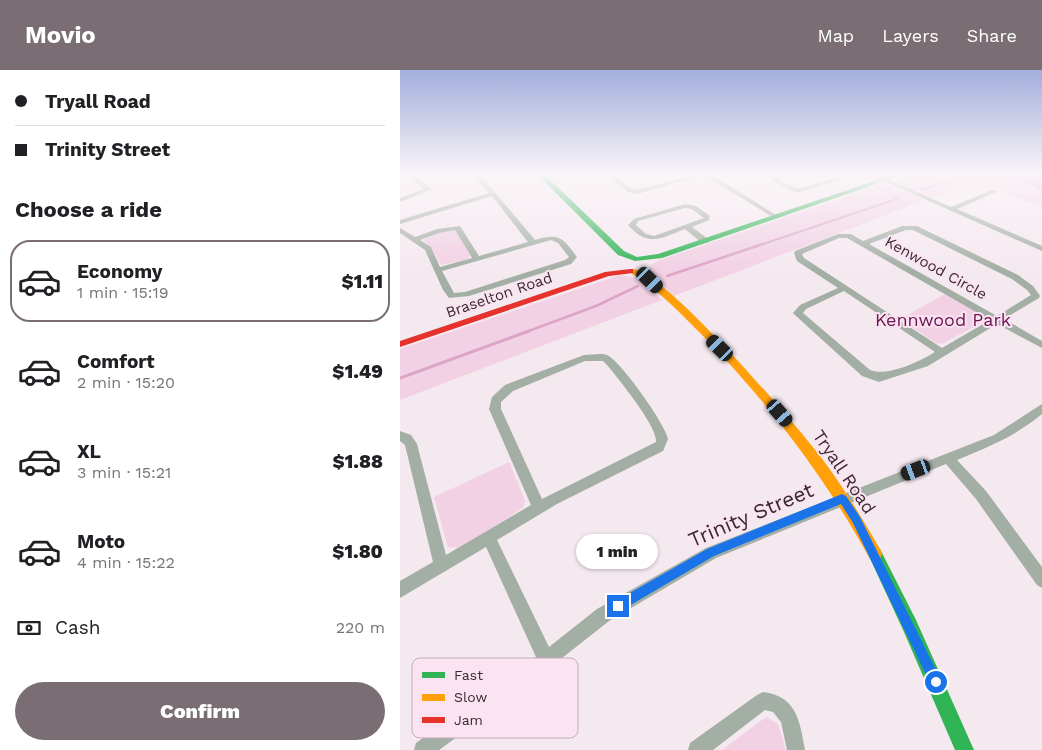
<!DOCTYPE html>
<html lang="en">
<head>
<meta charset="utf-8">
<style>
	:root { --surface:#fff; --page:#f6f6f6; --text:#202124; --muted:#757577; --line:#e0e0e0; --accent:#7a6e74 }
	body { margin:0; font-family:"Work Sans",sans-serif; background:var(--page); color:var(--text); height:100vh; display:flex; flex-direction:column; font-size:19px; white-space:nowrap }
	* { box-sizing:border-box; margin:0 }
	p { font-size:16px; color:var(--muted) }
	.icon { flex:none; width:28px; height:28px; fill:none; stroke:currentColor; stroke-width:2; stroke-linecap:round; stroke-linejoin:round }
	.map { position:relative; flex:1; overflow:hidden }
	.sheet { display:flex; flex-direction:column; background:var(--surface); width:400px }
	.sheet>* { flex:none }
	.banner { display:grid; align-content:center; height:110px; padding:0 15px; background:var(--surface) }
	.end { position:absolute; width:22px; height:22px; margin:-11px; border:6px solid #1a73e8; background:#fff; box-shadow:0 0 0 2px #fff }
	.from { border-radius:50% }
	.bubble { position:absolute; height:35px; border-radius:18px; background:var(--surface); box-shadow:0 1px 4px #0004; font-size:16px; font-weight:800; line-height:35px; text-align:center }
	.car { position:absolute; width:15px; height:30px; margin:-15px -8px; border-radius:6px; box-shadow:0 0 4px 1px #0007; background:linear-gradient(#222 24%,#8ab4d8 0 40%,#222 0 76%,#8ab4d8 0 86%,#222 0) }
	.banner b { display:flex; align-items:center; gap:18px; height:48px; font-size:19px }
	.banner b+b { border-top:1px solid var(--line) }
	.banner i { width:12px; height:12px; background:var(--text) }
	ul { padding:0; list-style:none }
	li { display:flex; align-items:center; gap:15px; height:82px; margin:0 10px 8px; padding:0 5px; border:2px solid transparent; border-radius:20px }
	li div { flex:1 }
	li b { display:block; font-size:19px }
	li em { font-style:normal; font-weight:800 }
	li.selected { border-color:var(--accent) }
	li>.icon { width:45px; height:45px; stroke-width:1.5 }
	h2 { padding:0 15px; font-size:22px; line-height:60px }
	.pay { display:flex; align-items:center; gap:12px; height:55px; padding:0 15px; font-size:19px }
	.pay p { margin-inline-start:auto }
	.action { display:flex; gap:10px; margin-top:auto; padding:10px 15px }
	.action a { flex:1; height:58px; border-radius:30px; background:var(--accent); color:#fff; font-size:20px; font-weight:800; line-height:58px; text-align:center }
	header { display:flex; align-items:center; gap:30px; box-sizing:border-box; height:70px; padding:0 25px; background:var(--accent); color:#fff }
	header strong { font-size:24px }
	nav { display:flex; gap:28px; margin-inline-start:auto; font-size:18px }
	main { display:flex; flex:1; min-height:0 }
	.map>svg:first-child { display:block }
	.green { fill:#f2d1e4 }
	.water { fill:#daa5c7 }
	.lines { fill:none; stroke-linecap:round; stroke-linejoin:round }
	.stream-far2 { stroke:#daa5c7; stroke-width:2 }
	.stream-far1 { stroke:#daa5c7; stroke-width:2.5 }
	.stream { stroke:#daa5c7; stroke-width:3 }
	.street { fill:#a3aea4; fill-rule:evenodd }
	.fast { fill:#30b455; fill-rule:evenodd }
	.slow { fill:#ff9f0a; fill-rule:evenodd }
	.jam { fill:#e5322d; fill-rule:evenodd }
	.route { fill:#1a73e8 }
	.labels { text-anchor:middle; stroke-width:4; stroke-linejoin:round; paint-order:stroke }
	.far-street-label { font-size:15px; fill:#372b32; stroke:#fbe3f1 }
	.park-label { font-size:18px; fill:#691551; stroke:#fbe3f1 }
	.street-label { font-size:18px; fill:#372b32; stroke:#fbe3f1 }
	.near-street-label { font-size:21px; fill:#372b32; stroke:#fbe3f1 }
	.key { fill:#fbe3f1; stroke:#c0acb8; stroke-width:1 }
	.key-label { font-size:14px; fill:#372b32 }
</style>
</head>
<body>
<header>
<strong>Movio</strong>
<nav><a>Map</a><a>Layers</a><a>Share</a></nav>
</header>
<main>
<section class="sheet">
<div class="banner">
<b><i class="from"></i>Tryall Road</b>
<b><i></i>Trinity Street</b>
</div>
<h2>Choose a ride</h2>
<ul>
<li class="selected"><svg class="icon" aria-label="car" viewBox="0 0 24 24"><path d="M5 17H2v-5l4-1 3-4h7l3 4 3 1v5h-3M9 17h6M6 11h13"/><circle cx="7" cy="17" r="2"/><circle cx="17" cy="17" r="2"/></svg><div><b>Economy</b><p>1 min · 15:19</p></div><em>$1.11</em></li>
<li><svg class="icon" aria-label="car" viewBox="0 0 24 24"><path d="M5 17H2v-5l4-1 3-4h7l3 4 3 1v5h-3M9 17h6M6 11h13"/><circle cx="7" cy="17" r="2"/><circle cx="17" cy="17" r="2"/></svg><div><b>Comfort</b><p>2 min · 15:20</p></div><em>$1.49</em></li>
<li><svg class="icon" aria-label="car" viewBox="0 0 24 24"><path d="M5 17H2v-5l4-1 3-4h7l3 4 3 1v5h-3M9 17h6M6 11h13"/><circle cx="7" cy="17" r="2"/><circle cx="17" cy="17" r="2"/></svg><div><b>XL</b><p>3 min · 15:21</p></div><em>$1.88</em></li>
<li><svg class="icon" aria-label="car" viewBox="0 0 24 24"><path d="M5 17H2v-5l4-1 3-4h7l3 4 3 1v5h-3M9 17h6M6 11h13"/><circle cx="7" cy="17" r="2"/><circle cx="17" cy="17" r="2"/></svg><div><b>Moto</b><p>4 min · 15:22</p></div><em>$1.80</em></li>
</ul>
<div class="pay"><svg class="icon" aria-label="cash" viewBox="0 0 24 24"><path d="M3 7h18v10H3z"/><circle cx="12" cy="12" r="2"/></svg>Cash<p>220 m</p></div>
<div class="action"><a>Confirm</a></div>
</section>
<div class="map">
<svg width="642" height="680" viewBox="0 0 642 680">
	<rect width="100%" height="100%" fill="#f5e9f0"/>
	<!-- green -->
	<path class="green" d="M507 105H600L604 109 624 112 642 121V137L575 111 531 128 495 111Z
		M480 115H488L525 130 274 226 249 201 251 195 257 191Z
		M55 160 70 186 66 190 41 195 33 180 23 170 40 162Z
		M220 205 239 208 262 230 0 330V279Z
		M545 224 583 245 585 251 542 274 536 273 500 249Z
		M109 392 125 430 123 438 59 478 48 477 34 427Z
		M366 647 378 654 386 680H322Z"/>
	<!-- water -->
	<path class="water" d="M600 105H642V121L624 112 604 109Z"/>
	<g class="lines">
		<!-- stream-far2 -->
		<path class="stream-far2" d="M521 120 562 107
			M360 175 497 129"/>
		<!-- stream-far1 -->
		<path class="stream-far1" d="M267 206 363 174
			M126 262 196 236 238 216"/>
		<!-- stream -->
		<path class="stream" d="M0 308 129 261"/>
		<!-- street -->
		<path class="street" d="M7 105H14L32 119 0 132V128L24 119Z
			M72 105H80L83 108 135 170C159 163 162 167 177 187L171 194 69 226 49 228 43 220 25 180 0 163V158L15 167 37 159 60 156 79 186 128 172 92 126 0 154V150L89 123ZM55 160 72 188 40 197 31 177 20 170 39 163ZM151 170 158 173 169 187 165 190 65 222 54 223 42 201Z
			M207 105C220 105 225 118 237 120L293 105H304L237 124 228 122Z
			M304 105H312L379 147 374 148Z
			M378 105H385L379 110 398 119 435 108 436 105H442L439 110 397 123 373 111V109Z
			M470 105H479L551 137 592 120H596V122L557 139 642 176V181Z
			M285 134 296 136 310 146 309 150 292 157 308 169V173H302L285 159C261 168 248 178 228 155L234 149ZM285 138 292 139 304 148 254 166 246 164 236 155 238 151Z
			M502 156H517L618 205 633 216 640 226 639 228 604 249 642 271V278L597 254 528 296 479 312 462 306 395 245 393 243 400 235 438 218 397 191 394 183 395 181 438 164H451L463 171ZM506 160H513L612 209 627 220 631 225 597 246 469 174ZM439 168H447L590 250 542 278 404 188 402 184ZM444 221 535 282C519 292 487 307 470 300L403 243 406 239Z
			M184 285C191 285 201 283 207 285 220 290 266 355 268 369L263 381 157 434 97 470 149 577 197 539 306 478 594 365 642 334V344C614 367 590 376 557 390L586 421 642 497V518L637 515 576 429 546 394 316 488 209 551 119 622 39 680H14L16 673 136 587 86 477 0 528V511L33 492 5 375 0 371V361L11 365 17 374 46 485 131 435 89 339 92 327 105 315ZM185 291H203L207 295C217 307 258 357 256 372L142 429 101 339V332L113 321Z
			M363 622C397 626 400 652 405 680H387L381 652 373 642 365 640 313 680H288L290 673 357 625Z"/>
		<!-- fast -->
		<path class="fast" d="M138 105H145L224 181 237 187 258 184 492 105H502L262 188 235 191 218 185Z
			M475 477 480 479 516 550 574 680H555L504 562 468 484 470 479Z"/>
		<!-- slow -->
		<path class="slow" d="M231 199C260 195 401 360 423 390 444 418 462 448 480 479L482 484 480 489 475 491 470 489C425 407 370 335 305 268 282 245 259 220 231 203Z"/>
		<!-- jam -->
		<path class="jam" d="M230 199H233V203L209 206 0 277V271L205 202Z"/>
	</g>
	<!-- sky -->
	<linearGradient id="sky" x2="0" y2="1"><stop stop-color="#a2aedb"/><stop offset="0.52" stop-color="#faf5f8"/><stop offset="1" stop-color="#faf5f8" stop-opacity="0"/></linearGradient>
	<rect width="642" height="201" fill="url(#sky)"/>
	<!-- route -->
	<path class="route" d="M442 424 446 426 460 447 540 608 542 612 540 617 536 618 532 617 453 453 441 434 314 486 222 540H214V532L307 479Z"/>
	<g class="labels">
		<!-- far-street labels -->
		<g class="far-street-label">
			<text transform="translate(536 198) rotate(29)" y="5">Kenwood Circle</text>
			<text transform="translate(99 225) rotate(-19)" y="5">Braselton Road</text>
		</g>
		<!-- park labels -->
		<g class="park-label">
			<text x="543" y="256">Kennwood Park</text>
		</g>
		<!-- street labels -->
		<g class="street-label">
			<text transform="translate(444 402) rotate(56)" y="6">Tryall Road</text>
		</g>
		<!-- near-street labels -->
		<g class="near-street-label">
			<text transform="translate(351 445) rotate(-23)" y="7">Trinity Street</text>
		</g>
	</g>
	<!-- legend -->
	<rect x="12" y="588" width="166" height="80" rx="8" class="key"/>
	<rect x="22" y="602" width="23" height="6" fill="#30b455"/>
	<rect x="22" y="624" width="23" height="7" fill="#ff9f0a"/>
	<rect x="22" y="647" width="23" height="6" fill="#e5322d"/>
	<g class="key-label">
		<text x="54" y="610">Fast</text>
		<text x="54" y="632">Slow</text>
		<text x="54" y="655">Jam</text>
	</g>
</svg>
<i class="end from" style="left:536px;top:612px"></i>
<i class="end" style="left:218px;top:536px"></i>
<div class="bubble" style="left:176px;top:464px;width:82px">1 min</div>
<i class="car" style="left:250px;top:210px;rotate:134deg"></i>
<i class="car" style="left:320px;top:278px;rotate:314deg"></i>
<i class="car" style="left:380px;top:343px;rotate:139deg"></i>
<i class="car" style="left:516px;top:400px;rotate:249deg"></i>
</div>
</main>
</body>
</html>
